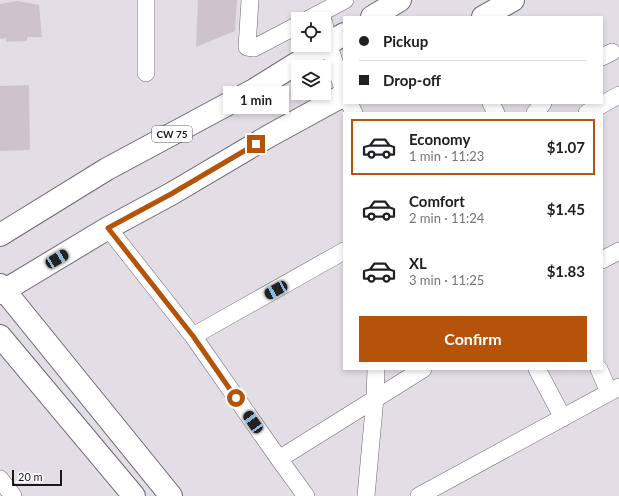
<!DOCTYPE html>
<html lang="en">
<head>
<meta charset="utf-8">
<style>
	:root { --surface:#fff; --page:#f6f6f6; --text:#202124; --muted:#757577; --line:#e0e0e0; --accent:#b45309 }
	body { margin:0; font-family:Lato,sans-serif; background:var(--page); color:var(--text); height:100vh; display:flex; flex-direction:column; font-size:15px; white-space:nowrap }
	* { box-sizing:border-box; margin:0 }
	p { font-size:13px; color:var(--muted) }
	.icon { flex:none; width:22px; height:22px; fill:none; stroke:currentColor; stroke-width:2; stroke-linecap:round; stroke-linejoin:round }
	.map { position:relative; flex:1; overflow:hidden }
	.drawer { position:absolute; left:343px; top:112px; width:260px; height:258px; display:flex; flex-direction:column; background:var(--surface); border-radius:0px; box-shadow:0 2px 6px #0003 }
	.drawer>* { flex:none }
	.guide { position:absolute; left:343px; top:16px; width:260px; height:88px; border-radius:0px; box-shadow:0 2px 6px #0003; display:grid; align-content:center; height:88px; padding:0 16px; background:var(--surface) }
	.controls { position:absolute; left:291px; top:12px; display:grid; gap:8px }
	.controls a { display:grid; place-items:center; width:40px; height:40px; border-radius:0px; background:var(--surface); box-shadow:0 2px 6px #0003; font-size:20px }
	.scale { position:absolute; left:12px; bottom:10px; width:50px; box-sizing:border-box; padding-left:4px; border:2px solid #1a181b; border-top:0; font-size:11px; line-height:14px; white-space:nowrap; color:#1a181b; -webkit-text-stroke:3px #fff; paint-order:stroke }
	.end { position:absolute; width:18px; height:18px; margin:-9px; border:5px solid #b45309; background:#fff; box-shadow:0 0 0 2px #fff }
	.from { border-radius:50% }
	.bubble { position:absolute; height:28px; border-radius:0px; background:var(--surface); box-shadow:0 2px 6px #0003; font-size:13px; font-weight:700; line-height:28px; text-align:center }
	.car { position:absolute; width:12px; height:24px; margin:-12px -6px; border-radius:5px; box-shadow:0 0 3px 1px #0007; background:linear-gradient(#222 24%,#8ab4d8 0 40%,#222 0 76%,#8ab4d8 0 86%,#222 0) }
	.guide b { display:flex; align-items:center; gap:14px; height:38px; font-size:15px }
	.guide b+b { border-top:1px solid var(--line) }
	.guide i { width:10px; height:10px; background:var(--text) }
	ul { padding:7px 0 0; list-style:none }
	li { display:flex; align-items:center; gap:12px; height:56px; margin:0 8px 6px; padding:0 8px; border:2px solid transparent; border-radius:0px }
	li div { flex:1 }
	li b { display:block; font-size:15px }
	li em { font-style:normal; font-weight:700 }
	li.current { border-color:var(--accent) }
	li>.icon { width:36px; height:36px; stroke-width:1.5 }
	.action { display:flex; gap:8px; margin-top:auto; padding:8px 16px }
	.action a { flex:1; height:46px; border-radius:0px; background:var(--accent); color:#fff; font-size:16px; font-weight:700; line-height:46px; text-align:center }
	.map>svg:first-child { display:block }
	.building { fill:#ccc4ca }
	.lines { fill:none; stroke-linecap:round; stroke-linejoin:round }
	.minor-casing { stroke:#6d6970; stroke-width:18 }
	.major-casing { stroke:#6d6970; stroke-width:24 }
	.minor { stroke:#fff; stroke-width:17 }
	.major { stroke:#fff; stroke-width:22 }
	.route { stroke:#b45309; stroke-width:5 }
	.labels { text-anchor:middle; stroke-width:3; stroke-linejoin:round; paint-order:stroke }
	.shield { fill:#fff; stroke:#5f5d5f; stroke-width:1 }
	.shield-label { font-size:10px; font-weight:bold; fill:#1a181b }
</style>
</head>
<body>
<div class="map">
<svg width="619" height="496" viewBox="0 0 619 496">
	<rect width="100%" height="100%" fill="#e3dee6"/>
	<!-- building -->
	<path class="building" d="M198 0H237L235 31 196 47Z
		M17 1 39 5 42 37H27V41L6 42V38L0 39V4Z
		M29 85 30 150 0 151V86Z"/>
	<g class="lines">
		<!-- minor casing -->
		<g class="minor-casing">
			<path id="minor" d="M250 0 247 47 254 48 298 25
				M309 19 345 0
				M324 23 328 43 344 92
				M602 57 612 52
				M146 73V0
				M349 103 354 113
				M491 103 496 113
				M535 113 543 103
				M587 113 619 95
				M108 228 193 336 279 459 306 496
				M602 260 619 251
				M193 336 344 251
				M537 369 563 418
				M599 369 609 392
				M279 459 423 369
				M0 479 13 496
				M366 496 375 398 376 369
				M419 496 619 387"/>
		</g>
		<!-- major casing -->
		<g class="major-casing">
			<path id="major" d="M372 17 400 0
				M483 17 513 0
				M0 235 107 169 254 90 344 34
				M0 285 171 496
				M0 293 108 228 171 194 269 136 344 95
				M0 336 134 496"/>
		</g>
		<!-- minor -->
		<use href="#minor" class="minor"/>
		<!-- major -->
		<use href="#major" class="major"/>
	</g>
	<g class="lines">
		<!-- route -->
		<path class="route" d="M236 398 193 336 108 228 171 194 256 144"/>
	</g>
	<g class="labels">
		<!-- shield labels -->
		<rect class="shield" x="152" y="126" width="40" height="16" rx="3"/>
		<g class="shield-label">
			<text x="172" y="138">CW 75</text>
		</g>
	</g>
</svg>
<div class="controls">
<a><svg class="icon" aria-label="locate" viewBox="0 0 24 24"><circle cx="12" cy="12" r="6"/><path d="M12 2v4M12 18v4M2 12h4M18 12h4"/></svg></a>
<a><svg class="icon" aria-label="layers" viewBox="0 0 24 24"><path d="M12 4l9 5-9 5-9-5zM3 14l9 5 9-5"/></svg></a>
</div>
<div class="scale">20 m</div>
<i class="end from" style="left:236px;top:398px"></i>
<i class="end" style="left:256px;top:144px"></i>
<div class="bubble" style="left:223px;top:86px;width:66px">1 min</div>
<i class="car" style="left:57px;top:259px;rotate:59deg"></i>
<i class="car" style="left:276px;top:290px;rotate:241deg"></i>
<i class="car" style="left:253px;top:422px;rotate:325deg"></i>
<div class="guide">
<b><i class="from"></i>Pickup</b>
<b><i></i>Drop-off</b>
</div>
<section class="drawer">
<ul>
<li class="current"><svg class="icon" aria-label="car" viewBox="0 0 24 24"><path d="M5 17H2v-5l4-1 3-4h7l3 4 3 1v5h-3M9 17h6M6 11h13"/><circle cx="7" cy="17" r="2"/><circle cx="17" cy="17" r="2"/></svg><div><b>Economy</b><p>1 min · 11:23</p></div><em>$1.07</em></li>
<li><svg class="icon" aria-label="car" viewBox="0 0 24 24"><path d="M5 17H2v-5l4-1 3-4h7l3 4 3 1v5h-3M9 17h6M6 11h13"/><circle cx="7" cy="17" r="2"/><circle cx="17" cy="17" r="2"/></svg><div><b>Comfort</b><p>2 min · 11:24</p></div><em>$1.45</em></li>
<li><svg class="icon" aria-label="car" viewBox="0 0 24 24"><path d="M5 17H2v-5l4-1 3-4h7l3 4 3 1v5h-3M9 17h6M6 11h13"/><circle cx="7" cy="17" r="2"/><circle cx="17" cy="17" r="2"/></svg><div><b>XL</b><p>3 min · 11:25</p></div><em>$1.83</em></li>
</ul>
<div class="action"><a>Confirm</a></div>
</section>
</div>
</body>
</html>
